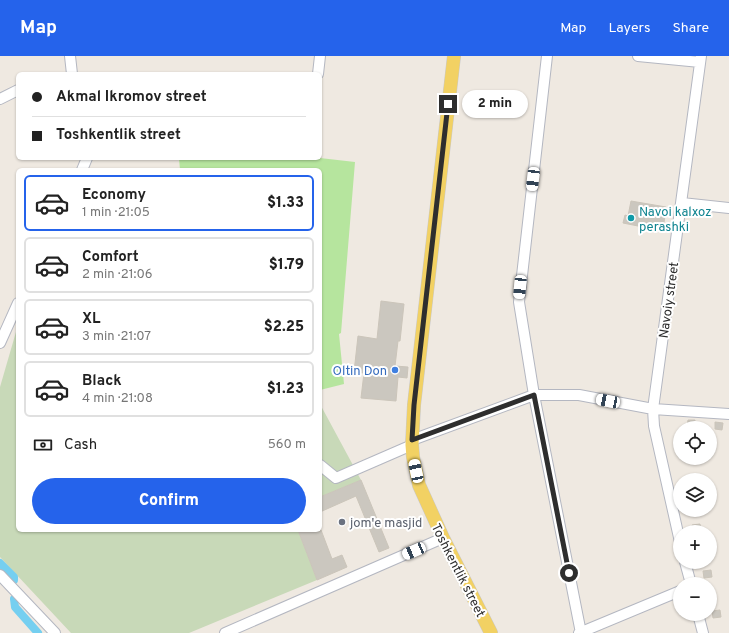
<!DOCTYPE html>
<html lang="en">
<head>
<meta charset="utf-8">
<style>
	:root { --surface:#fff; --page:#f2f2f2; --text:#222; --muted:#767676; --line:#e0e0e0; --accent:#2563eb }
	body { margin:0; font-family:Overpass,sans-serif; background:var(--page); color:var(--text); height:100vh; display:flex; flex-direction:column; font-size:15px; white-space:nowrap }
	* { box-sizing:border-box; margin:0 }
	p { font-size:13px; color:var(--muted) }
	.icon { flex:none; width:22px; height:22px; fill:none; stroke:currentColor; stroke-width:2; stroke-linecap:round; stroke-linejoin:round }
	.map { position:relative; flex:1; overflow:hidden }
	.side { position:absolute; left:16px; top:112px; width:306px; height:364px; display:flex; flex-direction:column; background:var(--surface); border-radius:6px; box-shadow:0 1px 3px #0004 }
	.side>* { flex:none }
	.banner { position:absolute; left:16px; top:16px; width:306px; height:88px; border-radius:6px; box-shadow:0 1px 3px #0004; display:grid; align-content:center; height:88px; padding:0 16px; background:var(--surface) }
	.buttons { position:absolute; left:673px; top:365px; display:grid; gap:8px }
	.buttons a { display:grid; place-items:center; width:44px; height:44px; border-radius:50%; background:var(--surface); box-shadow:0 1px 3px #0004; font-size:20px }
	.end { position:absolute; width:18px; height:18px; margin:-9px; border:5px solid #2e2e2e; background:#fff; box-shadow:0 0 0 2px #fff }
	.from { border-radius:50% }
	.bubble { position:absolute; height:28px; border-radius:14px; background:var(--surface); box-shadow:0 1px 3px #0004; font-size:13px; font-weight:800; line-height:28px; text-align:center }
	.car { position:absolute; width:12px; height:24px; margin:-12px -6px; border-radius:5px; box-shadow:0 0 3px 1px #0007; background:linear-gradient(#fff 24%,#345 0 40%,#fff 0 76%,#345 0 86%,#fff 0) }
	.banner b { display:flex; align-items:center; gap:14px; height:38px; font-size:15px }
	.banner b+b { border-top:1px solid var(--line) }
	.banner i { width:10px; height:10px; background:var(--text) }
	ul { padding:7px 0 0; list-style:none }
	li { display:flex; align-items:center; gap:12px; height:56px; margin:0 8px 6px; padding:0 8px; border:2px solid var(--line); border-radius:6px }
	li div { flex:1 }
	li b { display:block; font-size:15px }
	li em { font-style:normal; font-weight:800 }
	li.current { border-color:var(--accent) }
	li>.icon { width:36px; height:36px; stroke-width:1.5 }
	.pay { display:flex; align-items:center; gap:10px; height:44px; padding:0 16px; font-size:15px }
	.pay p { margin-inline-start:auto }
	.button { display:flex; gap:8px; margin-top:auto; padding:8px 16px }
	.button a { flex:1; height:46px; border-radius:24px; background:var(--accent); color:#fff; font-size:16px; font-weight:800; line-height:46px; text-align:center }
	header { display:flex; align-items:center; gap:24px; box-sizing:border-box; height:56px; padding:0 20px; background:var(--accent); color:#fff }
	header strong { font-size:19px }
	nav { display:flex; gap:22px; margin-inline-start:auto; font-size:14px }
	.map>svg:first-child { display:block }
	.green { fill:#b6e59e }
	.cemetery { fill:#c8d9b8 }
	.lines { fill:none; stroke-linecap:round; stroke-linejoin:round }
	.canal { stroke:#75cff0; stroke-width:8 }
	.building { fill:#cbc7bf; stroke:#cbc5ba }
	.minor-casing { stroke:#b4b7c1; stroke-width:12 }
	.major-casing { stroke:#c9c9c9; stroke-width:14 }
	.minor { stroke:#fff; stroke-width:10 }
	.major { stroke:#f2d163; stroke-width:13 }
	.route { stroke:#2e2e2e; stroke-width:5 }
	.culture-dot { fill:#0f9aa8; stroke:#fff; stroke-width:1.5 }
	.shop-dot { fill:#3f7fe0; stroke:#fff; stroke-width:1.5 }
	.worship-dot { fill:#6b7280; stroke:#fff; stroke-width:1.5 }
	.labels { text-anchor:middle; stroke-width:4; stroke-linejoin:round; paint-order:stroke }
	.culture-label { font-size:13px; fill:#0d838f; stroke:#fff; text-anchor:start }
	.street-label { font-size:13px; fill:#2e2e2e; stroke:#fff }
	.shop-label { font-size:13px; fill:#366cbe; stroke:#fff; text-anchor:end }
	.worship-label { font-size:13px; fill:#5b616d; stroke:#fff; text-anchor:start }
</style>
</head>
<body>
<header>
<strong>Map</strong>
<nav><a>Map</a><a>Layers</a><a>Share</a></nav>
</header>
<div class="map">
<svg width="729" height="577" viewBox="0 0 729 577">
	<rect width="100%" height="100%" fill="#efe9e1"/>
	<!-- green -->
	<path class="green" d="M179 102H320L355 106 341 277 339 278 344 328 320 334V114H180Z"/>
	<!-- cemetery -->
	<path class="cemetery" d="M18 269V474H298L317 524 189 577H71L0 501V331Z
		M320 348 361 424 320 441Z"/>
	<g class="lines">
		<!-- canal -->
		<path class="canal" d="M0 507 14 521V524
			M14 543 15 551 38 577"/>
	</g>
	<!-- building -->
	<path class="building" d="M631 145 666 151 663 175 623 167 625 159 628 160Z
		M381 245 404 248 400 285H398L395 310 408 311 407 322 398 321 396 345 361 342 364 317 354 316 358 280 377 283Z
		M688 364H695V371L687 370Z
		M715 366 723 367 722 374 715 373Z
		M361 424 389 492 379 496 356 440 320 456V441Z
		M700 468 701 475 693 476 692 469Z
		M298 474H321L332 503 342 499 347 511 317 524Z
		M711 514 712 521 704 522 703 515Z
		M720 554 721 561 713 562 712 555Z"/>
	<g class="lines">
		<!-- minor casing -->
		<g class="minor-casing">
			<path id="minor" d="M70 0 72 18
				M547 0 519 246 534 339 581 577
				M638 0 700 6
				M318 18 320 0
				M0 43 18 34
				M82 114 87 102
				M682 147 729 152
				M0 287 18 247
				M412 384 534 339H579L653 353 729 358
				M320 409 336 422 412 389
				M680 486 654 370 653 353 701 0
				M685 506 691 528
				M0 519 55 577
				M698 558 703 577
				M225 577 443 482
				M579 577 680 535"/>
		</g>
		<!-- major casing -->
		<g class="major-casing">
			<path id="major" d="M454 0 414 349 412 389 413 401 419 429 443 482 491 577"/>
		</g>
		<!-- minor -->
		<use href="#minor" class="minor"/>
		<!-- major -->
		<use href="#major" class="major"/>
	</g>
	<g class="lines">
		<!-- route -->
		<path class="route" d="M448 48 414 349 412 384 534 339 569 517"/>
	</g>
	<!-- markers -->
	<circle class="culture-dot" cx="631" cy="162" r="4"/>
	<circle class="shop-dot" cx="395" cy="314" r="4"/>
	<circle class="worship-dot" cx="342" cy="466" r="4"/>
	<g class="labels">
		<!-- culture labels -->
		<g class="culture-label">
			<text x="639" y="160">Navoi kalxoz<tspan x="639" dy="15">perashki</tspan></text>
		</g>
		<!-- street labels -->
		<g class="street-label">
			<text transform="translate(668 244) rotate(-82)" y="5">Navoiy street</text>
			<text transform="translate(459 514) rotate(63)" y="5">Toshkentlik street</text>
		</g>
		<!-- shop labels -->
		<g class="shop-label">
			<text x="387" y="319">Oltin Don</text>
		</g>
		<!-- worship labels -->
		<g class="worship-label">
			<text x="350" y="471">jom'e masjid</text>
		</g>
	</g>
</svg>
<div class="buttons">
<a><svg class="icon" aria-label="locate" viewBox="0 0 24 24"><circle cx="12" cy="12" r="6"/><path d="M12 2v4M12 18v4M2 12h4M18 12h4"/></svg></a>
<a><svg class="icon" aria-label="layers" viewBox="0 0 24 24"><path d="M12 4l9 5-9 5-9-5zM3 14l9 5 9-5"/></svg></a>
<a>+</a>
<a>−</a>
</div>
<i class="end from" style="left:569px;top:517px"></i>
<i class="end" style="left:448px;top:48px"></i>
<div class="bubble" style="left:462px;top:34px;width:66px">2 min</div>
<i class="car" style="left:533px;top:123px;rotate:187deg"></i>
<i class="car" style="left:520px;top:231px;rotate:186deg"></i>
<i class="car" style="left:608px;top:345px;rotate:281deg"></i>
<i class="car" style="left:416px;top:415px;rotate:348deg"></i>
<i class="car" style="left:414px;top:495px;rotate:247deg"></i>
<div class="banner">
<b><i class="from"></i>Akmal Ikromov street</b>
<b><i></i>Toshkentlik street</b>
</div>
<section class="side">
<ul>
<li class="current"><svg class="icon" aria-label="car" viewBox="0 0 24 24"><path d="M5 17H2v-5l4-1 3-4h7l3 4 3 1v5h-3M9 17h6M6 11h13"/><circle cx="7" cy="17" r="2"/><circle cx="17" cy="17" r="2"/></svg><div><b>Economy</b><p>1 min · 21:05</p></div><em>$1.33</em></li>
<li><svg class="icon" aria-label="car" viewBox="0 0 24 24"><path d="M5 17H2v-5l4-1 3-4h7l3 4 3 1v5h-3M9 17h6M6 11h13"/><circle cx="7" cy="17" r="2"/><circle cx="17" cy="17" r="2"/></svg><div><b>Comfort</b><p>2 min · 21:06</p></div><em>$1.79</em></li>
<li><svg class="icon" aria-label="car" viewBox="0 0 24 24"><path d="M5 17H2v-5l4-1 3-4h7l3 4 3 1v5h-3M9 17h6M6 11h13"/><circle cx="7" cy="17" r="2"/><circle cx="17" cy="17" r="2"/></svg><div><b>XL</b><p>3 min · 21:07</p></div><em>$2.25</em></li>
<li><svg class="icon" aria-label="car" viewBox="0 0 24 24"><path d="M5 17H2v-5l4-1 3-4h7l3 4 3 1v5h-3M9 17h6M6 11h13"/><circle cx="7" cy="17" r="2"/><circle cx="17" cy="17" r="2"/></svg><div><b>Black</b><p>4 min · 21:08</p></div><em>$1.23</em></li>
</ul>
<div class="pay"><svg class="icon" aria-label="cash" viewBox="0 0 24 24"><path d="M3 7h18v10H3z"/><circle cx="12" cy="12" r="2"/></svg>Cash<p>560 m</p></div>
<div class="button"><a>Confirm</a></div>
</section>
</div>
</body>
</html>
